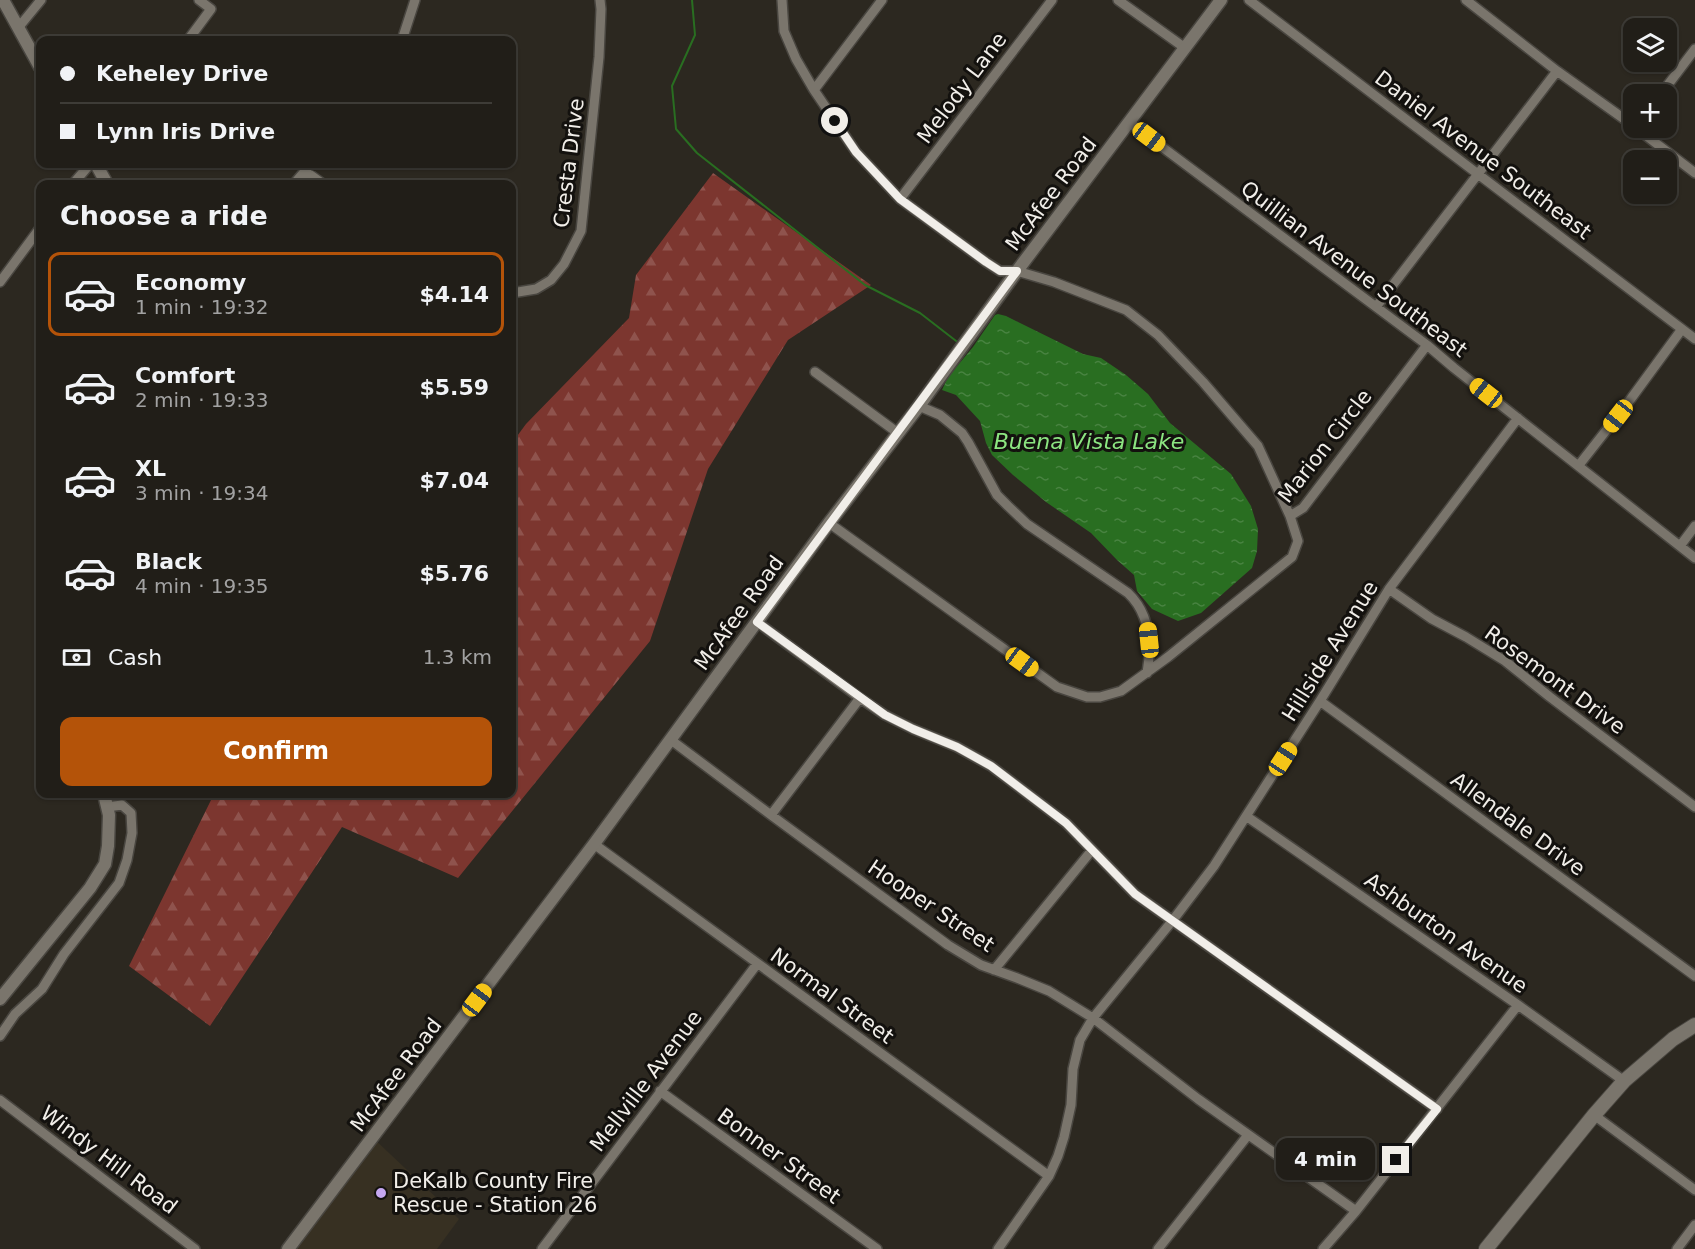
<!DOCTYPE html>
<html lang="en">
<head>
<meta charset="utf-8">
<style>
	:root { --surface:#211e18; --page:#292721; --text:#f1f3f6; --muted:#a2a2a2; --line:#3e3c37; --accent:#b45309 }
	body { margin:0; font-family:"DejaVu Sans",sans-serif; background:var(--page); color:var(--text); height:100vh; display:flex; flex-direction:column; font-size:22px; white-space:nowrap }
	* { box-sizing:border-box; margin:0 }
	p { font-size:20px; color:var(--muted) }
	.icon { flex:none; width:33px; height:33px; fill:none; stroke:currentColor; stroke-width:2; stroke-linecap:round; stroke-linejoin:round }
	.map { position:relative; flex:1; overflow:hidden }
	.drawer { position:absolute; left:36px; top:180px; width:480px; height:618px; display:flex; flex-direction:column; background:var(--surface); border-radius:12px; box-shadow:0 2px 4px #0004,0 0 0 2px var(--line) }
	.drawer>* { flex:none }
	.hud { position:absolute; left:36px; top:36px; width:480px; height:132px; border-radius:12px; box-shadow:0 2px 4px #0004,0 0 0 2px var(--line); display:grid; align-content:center; height:132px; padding:0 24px; background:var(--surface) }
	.tools { position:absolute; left:1623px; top:18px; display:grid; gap:12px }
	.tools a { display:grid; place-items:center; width:54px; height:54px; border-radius:12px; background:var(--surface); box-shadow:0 2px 4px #0004,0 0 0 2px var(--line); font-size:30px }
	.end { position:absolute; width:27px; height:27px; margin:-14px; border:8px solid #f1eee9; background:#111; box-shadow:0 0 0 3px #111 }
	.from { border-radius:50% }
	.bubble { position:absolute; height:42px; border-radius:12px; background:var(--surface); box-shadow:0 2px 4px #0004,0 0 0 2px var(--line); font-size:20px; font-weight:800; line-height:42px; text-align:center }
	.car { position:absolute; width:18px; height:36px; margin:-18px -9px; border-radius:8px; box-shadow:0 0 4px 2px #0007; background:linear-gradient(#f5c518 24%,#345 0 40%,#f5c518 0 76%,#345 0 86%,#f5c518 0) }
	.hud b { display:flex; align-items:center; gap:21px; height:57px; font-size:22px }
	.hud b+b { border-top:2px solid var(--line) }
	.hud i { width:15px; height:15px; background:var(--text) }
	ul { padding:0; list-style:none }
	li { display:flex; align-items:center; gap:18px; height:84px; margin:0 12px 9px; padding:0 12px; border:3px solid transparent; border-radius:12px }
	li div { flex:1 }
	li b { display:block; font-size:22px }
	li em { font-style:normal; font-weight:800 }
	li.selected { border-color:var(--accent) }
	li>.icon { width:54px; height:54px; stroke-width:1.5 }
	h2 { padding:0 24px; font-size:27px; line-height:72px }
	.pay { display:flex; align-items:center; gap:15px; height:66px; padding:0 24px; font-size:22px }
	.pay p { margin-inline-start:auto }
	.action { display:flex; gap:12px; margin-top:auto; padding:12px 24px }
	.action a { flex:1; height:69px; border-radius:12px; background:var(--accent); color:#fff; font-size:24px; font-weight:800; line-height:69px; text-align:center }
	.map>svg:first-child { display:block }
	.built { fill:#373022 }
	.forest { fill:url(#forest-firs) }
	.water { fill:url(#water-ripples) }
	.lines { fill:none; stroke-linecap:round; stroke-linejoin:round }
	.stream { stroke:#296e21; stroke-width:2 }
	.minor-casing { stroke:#494640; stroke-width:12 }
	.tertiary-casing { stroke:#494640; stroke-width:15 }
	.secondary-casing { stroke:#494640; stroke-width:16 }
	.minor { stroke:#7a756c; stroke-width:9 }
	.tertiary { stroke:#7a756c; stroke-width:12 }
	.secondary { stroke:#7a756c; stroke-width:14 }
	.route { stroke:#f1eee9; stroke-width:8 }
	.poi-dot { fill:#c5a7f1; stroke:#13110e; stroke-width:2 }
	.labels { text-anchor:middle; stroke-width:6; stroke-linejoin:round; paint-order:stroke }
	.street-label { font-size:21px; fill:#f1eee9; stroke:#13110e }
	.poi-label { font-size:21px; fill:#f1eee9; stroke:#13110e; text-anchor:start }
	.water-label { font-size:22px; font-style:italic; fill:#8ce581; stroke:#13110e }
</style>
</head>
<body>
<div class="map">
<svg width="1695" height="1249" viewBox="0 0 1695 1249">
	<defs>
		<pattern id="forest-firs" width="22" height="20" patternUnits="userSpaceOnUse" patternTransform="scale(1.5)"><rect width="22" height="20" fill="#7c362f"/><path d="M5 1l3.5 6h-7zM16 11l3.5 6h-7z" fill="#8f534d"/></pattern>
		<pattern id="water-ripples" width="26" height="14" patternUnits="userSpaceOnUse" patternTransform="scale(1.5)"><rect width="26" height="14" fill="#296e21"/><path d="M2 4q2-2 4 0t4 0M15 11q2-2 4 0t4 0" fill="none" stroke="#488341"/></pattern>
	</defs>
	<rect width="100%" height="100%" fill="#2c2820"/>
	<!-- built -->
	<path class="built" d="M371 1136 459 1219 437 1249H286Z"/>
	<!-- forest -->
	<path class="forest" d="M713 173 871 285 788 340 708 469 650 641 458 878 342 827 210 1026 129 966 214 794H512V443L526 424 629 318 636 275Z"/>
	<!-- water -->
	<path class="water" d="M998 314 1006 316 1083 354 1101 358 1126 375 1148 394 1170 423 1231 474 1251 506 1258 529 1257 551 1252 568 1201 613 1178 621 1152 609 1137 591 1134 575 1117 560 1091 533 1046 502 1013 475 992 455 986 443 980 421 956 395 942 390 948 377 973 347 995 315Z"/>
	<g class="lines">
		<!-- stream -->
		<path class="stream" d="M692 0 695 35 672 86 676 129 697 153 865 285 920 313 960 344"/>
		<!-- minor casing -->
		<g class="minor-casing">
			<path id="minor" d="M782 0 784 31 796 59 814 90 856 152 900 199 986 262 1000 271H1017L1054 282 1126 310 1158 335 1203 382 1258 446 1290 516
				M1118 0 1185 48
				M1249 0 1695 339
				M1466 0 1557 71 1634 126
				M18 28 41 0
				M188 40 211 9 199 0
				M402 40 415 0
				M814 90 882 0
				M1661 94 1695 49
				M1130 123 1427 345 1454 368 1695 558
				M1636 128 1695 173
				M305 171 323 184
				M73 184 90 164
				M294 184 311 164
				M900 199 1052 0
				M0 282 40 228
				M512 293 536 289 551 280 564 264 581 231 599 57 601 9 600 0
				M1376 307 1557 71
				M815 372 898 433
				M919 406 940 415 962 433 968 442 997 495 1008 506 1027 524 1128 593C1150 614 1152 644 1147 673
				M1579 465 1630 400 1682 329
				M829 523 1057 687 1087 697H1100L1121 691 1168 657 1292 557 1298 541 1290 516 1303 508 1427 345
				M1680 546 1695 526
				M1389 589 1432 619 1466 637 1505 661 1550 697 1695 807
				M757 622 860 698 885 715 913 729 957 747 991 766 1066 823 1135 894 1437 1109
				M1320 701 1695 976
				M671 740 771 815 948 945 981 965 1017 978 1049 991 1093 1018 1198 1099 1356 1211
				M771 815 860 698
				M1246 816 1518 1005 1624 1081
				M594 844 1049 1176
				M994 970 1092 850
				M0 1036 15 1014 42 989 64 954 119 883 127 860 132 833 131 813 122 805 107 807
				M660 1091 877 1249
				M0 1100 195 1249
				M1594 1115 1695 1190
				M542 1249 757 964
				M998 1249 1049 1176 1058 1156 1064 1137 1071 1105 1073 1069 1080 1040 1093 1018 1173 920 1214 866 1320 701 1389 589 1518 418
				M1158 1249 1248 1135
				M1323 1249 1356 1211 1518 1005
				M1677 1249 1695 1225"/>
		</g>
		<!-- tertiary casing -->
		<g class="tertiary-casing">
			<path id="tertiary" d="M3 0 40 67
				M96 164 107 184
				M0 999 90 888 105 864 108 846 109 815 104 794
				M288 1249 594 844 829 523 919 406 1017 271 1221 0"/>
		</g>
		<!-- secondary casing -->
		<g class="secondary-casing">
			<path id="secondary" d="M1486 1249 1594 1115 1624 1081 1673 1039 1695 1025"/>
		</g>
		<!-- minor -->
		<use href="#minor" class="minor"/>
		<!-- tertiary -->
		<use href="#tertiary" class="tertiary"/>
		<!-- secondary -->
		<use href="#secondary" class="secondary"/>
	</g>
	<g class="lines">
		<!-- route -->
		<path class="route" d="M835 121 856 152 900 199 986 262 1000 271H1017L757 622 885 715 913 729 957 747 991 766 1066 823 1135 894 1437 1109 1396 1160"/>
	</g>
	<!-- markers -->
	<circle class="poi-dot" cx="381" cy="1193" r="6"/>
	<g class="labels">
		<!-- street labels -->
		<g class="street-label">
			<text transform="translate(962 88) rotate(-53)" y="7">Melody Lane</text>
			<text transform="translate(1483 155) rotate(37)" y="7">Daniel Avenue Southeast</text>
			<text transform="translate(569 163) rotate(-83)" y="7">Cresta Drive</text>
			<text transform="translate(1051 194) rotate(-53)" y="7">McAfee Road</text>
			<text transform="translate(1354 269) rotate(37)" y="7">Quillian Avenue Southeast</text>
			<text transform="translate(1325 446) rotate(-52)" y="7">Marion Circle</text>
			<text transform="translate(739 613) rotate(-54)" y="7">McAfee Road</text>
			<text transform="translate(1330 651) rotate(-58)" y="7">Hillside Avenue</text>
			<text transform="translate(1555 680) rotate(36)" y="7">Rosemont Drive</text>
			<text transform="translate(1518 824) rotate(36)" y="7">Allendale Drive</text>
			<text transform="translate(931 906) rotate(34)" y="7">Hooper Street</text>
			<text transform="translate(1446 933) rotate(35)" y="7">Ashburton Avenue</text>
			<text transform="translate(832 996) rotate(36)" y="7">Normal Street</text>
			<text transform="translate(396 1075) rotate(-53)" y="7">McAfee Road</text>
			<text transform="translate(646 1081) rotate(-53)" y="7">Mellville Avenue</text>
			<text transform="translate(779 1156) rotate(36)" y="7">Bonner Street</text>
			<text transform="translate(109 1160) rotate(37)" y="7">Windy Hill Road</text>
		</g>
		<!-- poi labels -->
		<g class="poi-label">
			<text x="393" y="1188">DeKalb County Fire<tspan x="393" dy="24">Rescue - Station 26</tspan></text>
		</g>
		<!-- water labels -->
		<g class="water-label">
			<text x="1089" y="449">Buena Vista Lake</text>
		</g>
	</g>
</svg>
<div class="tools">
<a><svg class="icon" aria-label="layers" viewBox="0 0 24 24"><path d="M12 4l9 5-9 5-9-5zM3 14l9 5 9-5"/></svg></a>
<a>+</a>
<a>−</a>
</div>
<i class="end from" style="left:835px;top:121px"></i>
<i class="end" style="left:1396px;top:1160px"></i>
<div class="bubble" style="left:1276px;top:1138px;width:99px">4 min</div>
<i class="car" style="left:1149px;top:137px;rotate:127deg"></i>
<i class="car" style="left:1486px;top:393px;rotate:308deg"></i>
<i class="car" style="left:1618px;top:416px;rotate:218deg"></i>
<i class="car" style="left:1149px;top:640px;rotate:354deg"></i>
<i class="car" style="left:1022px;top:662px;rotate:126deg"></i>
<i class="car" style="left:1283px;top:759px;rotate:33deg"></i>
<i class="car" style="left:477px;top:1000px;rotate:37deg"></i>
<div class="hud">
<b><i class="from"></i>Keheley Drive</b>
<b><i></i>Lynn Iris Drive</b>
</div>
<section class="drawer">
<h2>Choose a ride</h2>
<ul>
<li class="selected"><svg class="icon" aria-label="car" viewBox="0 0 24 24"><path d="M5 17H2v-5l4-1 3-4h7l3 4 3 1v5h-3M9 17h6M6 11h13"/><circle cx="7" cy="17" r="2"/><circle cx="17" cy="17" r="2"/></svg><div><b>Economy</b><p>1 min · 19:32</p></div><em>$4.14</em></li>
<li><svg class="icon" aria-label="car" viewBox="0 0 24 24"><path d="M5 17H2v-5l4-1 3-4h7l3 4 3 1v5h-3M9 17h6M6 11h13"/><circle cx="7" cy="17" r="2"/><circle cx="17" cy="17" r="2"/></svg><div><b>Comfort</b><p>2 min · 19:33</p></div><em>$5.59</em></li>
<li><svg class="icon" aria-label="car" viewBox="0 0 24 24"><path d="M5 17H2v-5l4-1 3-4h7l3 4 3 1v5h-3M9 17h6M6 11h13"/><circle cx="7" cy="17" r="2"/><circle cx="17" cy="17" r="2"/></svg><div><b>XL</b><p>3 min · 19:34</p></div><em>$7.04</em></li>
<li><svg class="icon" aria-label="car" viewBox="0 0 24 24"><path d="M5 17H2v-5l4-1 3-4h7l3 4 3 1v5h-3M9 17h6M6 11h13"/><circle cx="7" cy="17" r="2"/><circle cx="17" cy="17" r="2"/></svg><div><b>Black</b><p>4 min · 19:35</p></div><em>$5.76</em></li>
</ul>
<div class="pay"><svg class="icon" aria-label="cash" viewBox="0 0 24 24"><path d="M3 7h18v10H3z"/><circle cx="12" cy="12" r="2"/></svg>Cash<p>1.3 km</p></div>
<div class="action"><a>Confirm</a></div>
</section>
</div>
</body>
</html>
